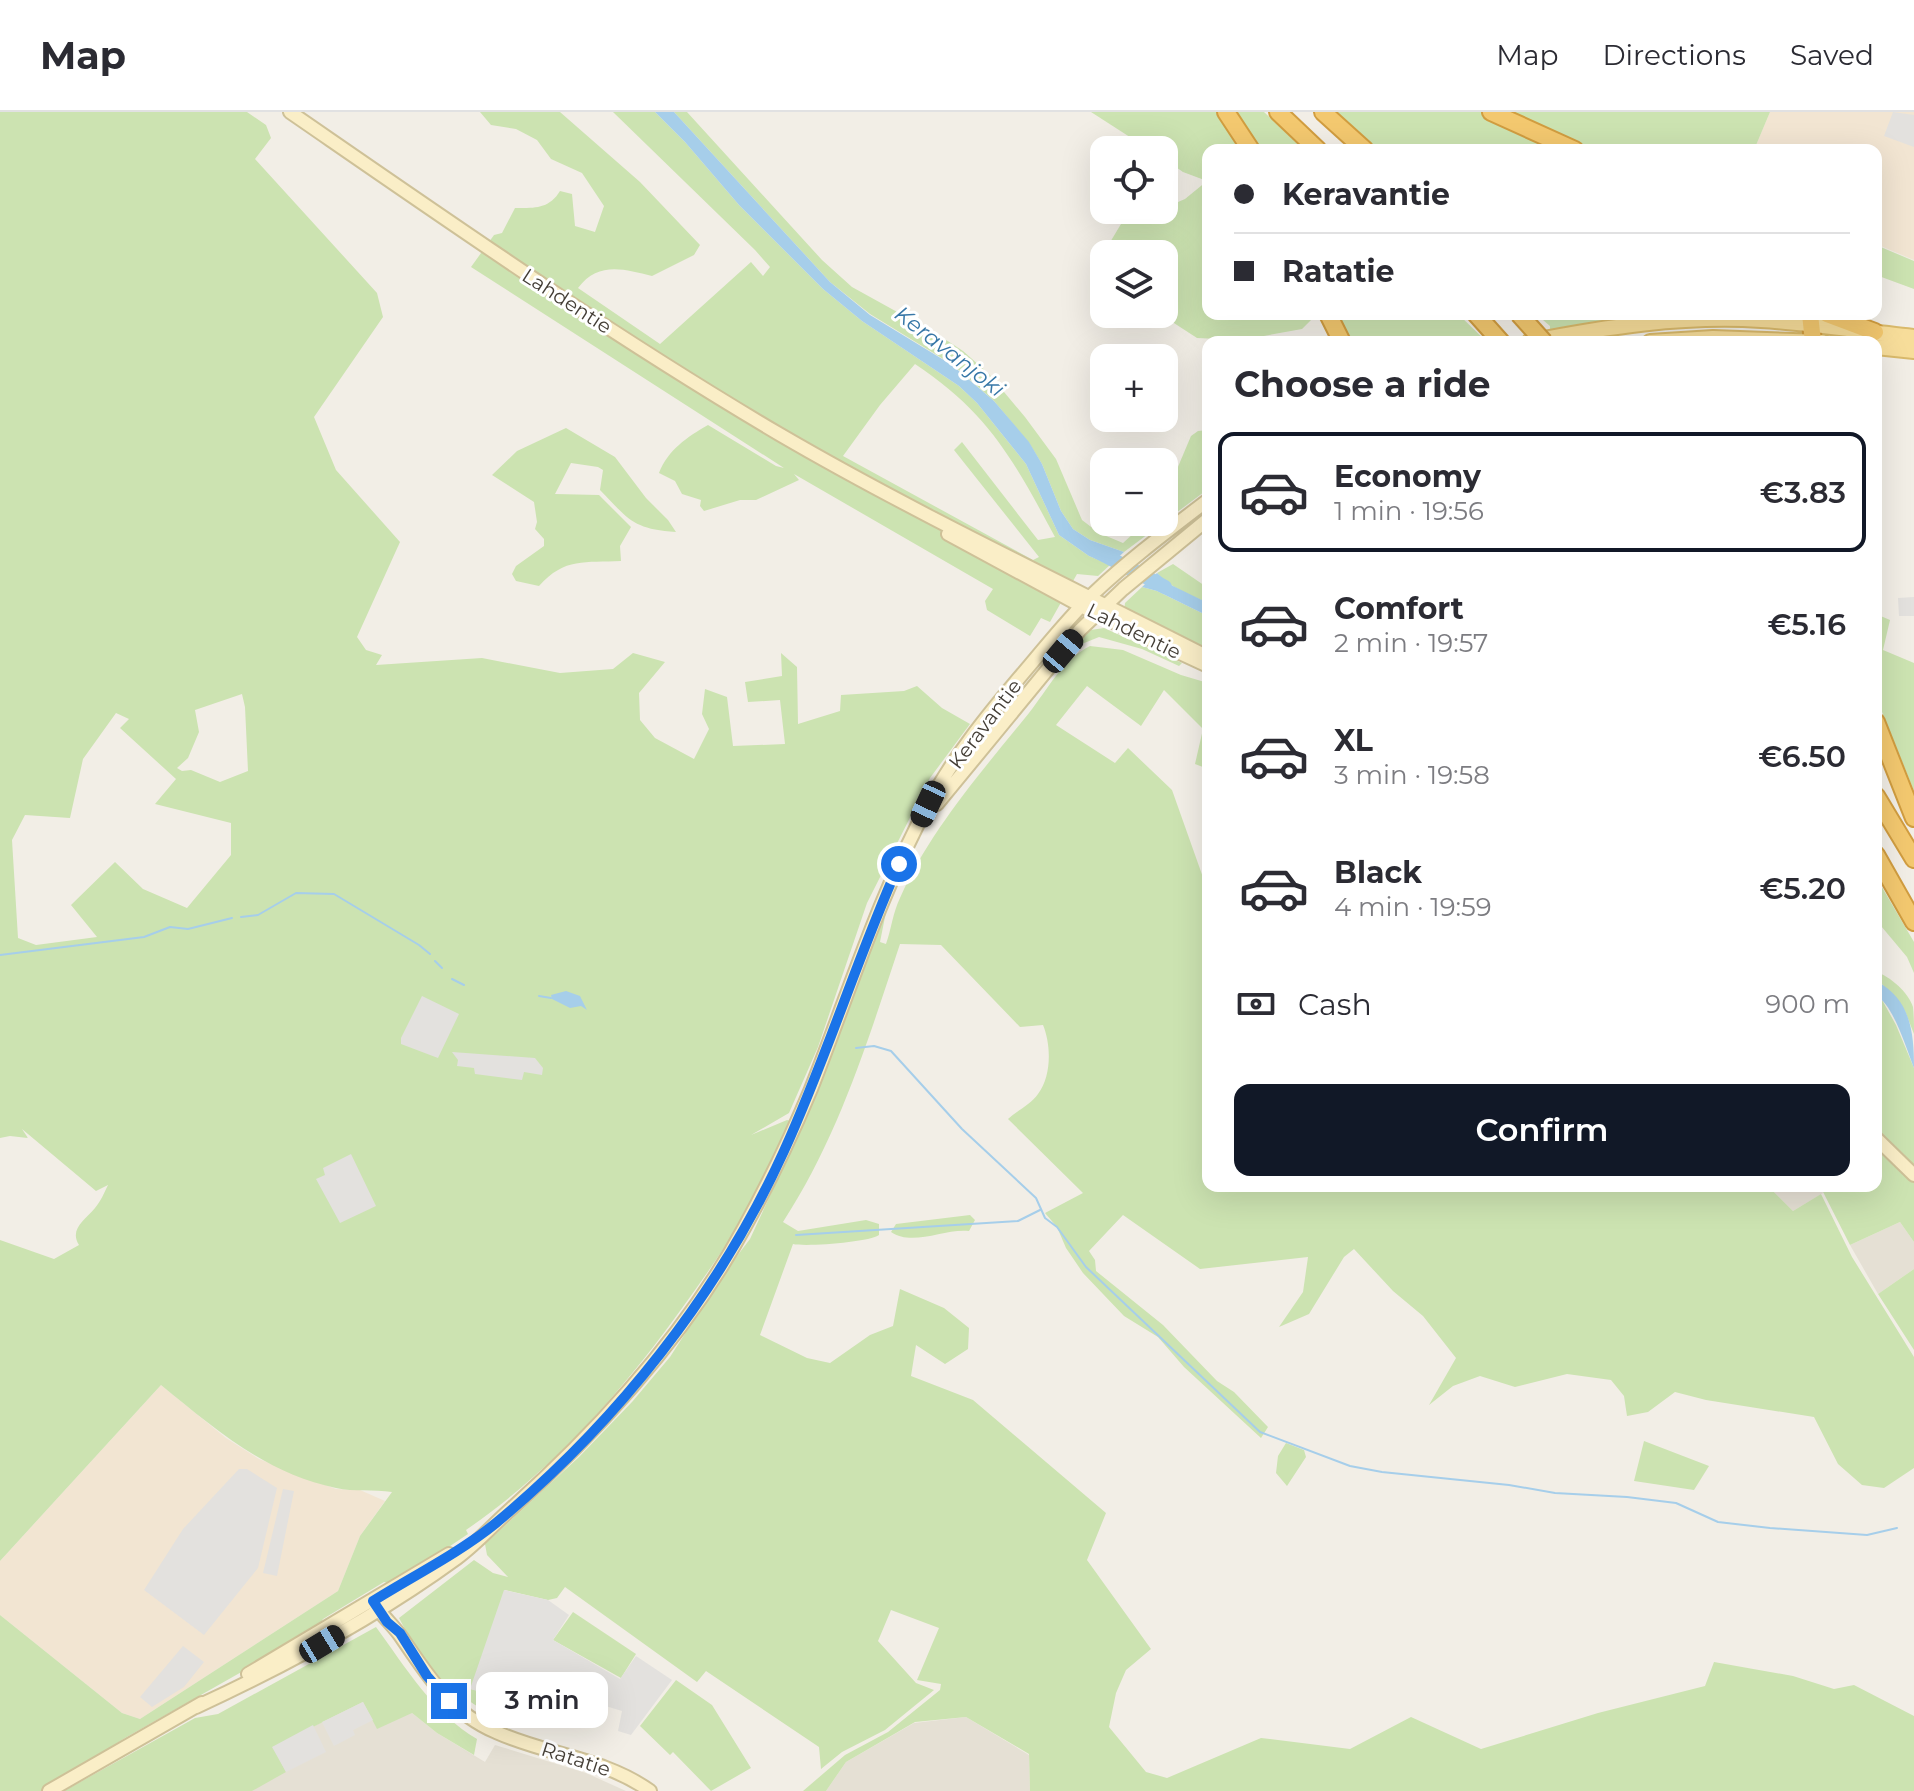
<!DOCTYPE html>
<html lang="en">
<head>
<meta charset="utf-8">
<style>
	:root { --surface:#fff; --page:#f7f7f7; --text:#2b2b33; --muted:#7c7c81; --line:#e1e1e2; --accent:#111827 }
	body { margin:0; font-family:Montserrat,sans-serif; background:var(--page); color:var(--text); height:100vh; display:flex; flex-direction:column; font-size:30px; white-space:nowrap }
	* { box-sizing:border-box; margin:0 }
	p { font-size:26px; color:var(--muted) }
	.icon { flex:none; width:44px; height:44px; fill:none; stroke:currentColor; stroke-width:2; stroke-linecap:round; stroke-linejoin:round }
	.map { position:relative; flex:1; overflow:hidden }
	.side { position:absolute; left:1202px; top:224px; width:680px; height:856px; display:flex; flex-direction:column; background:var(--surface); border-radius:16px; box-shadow:0 8px 32px #0002 }
	.side>* { flex:none }
	.banner { position:absolute; left:1202px; top:32px; width:680px; height:176px; border-radius:16px; box-shadow:0 8px 32px #0002; display:grid; align-content:center; height:176px; padding:0 32px; background:var(--surface) }
	.tools { position:absolute; left:1090px; top:24px; display:grid; gap:16px }
	.tools a { display:grid; place-items:center; width:88px; height:88px; border-radius:16px; background:var(--surface); box-shadow:0 8px 32px #0002; font-size:40px }
	.end { position:absolute; width:36px; height:36px; margin:-18px; border:10px solid #1a73e8; background:#fff; box-shadow:0 0 0 4px #fff }
	.from { border-radius:50% }
	.bubble { position:absolute; height:56px; border-radius:16px; background:var(--surface); box-shadow:0 8px 32px #0002; font-size:26px; font-weight:600; line-height:56px; text-align:center }
	.car { position:absolute; width:24px; height:48px; margin:-24px -12px; border-radius:10px; box-shadow:0 0 6px 2px #0007; background:linear-gradient(#222 24%,#8ab4d8 0 40%,#222 0 76%,#8ab4d8 0 86%,#222 0) }
	.banner b { display:flex; align-items:center; gap:28px; height:76px; font-size:30px }
	.banner b+b { border-top:2px solid var(--line) }
	.banner i { width:20px; height:20px; background:var(--text) }
	ul { padding:0; list-style:none }
	li { display:flex; align-items:center; gap:24px; height:120px; margin:0 16px 12px; padding:0 16px; border:4px solid transparent; border-radius:16px }
	li div { flex:1 }
	li b { display:block; font-size:30px }
	li em { font-style:normal; font-weight:600 }
	li.active { border-color:var(--accent) }
	li>.icon { width:72px; height:72px; stroke-width:1.5 }
	h2 { padding:0 32px; font-size:36px; line-height:96px }
	.pay { display:flex; align-items:center; gap:20px; height:88px; padding:0 32px; font-size:30px }
	.pay p { margin-inline-start:auto }
	.action { display:flex; gap:16px; margin-top:auto; padding:16px 32px }
	.action a { flex:1; height:92px; border-radius:16px; background:var(--accent); color:#fff; font-size:32px; font-weight:600; line-height:92px; text-align:center }
	header { display:flex; align-items:center; gap:48px; box-sizing:border-box; height:112px; padding:0 40px; background:var(--surface); border-bottom:2px solid var(--line) }
	header strong { font-size:38px }
	nav { display:flex; gap:44px; margin-inline-start:auto; font-size:28px }
	.map>svg:first-child { display:block }
	.residential { fill:#e5e0d4 }
	.commercial { fill:#f2e5d2 }
	.green { fill:#cce3b1; fill-rule:evenodd }
	.parking { fill:#e3e1de }
	.water { fill:#a6ceea }
	.lines { fill:none; stroke-linecap:round; stroke-linejoin:round }
	.stream { stroke:#a6ceea; stroke-width:2 }
	.river { stroke:#a6ceea; stroke-width:14 }
	.secondary-casing { stroke:#cec198; stroke-width:16 }
	.primary-casing { stroke:#daba6b; stroke-width:18 }
	.highway-casing { stroke:#d19d40; stroke-width:20 }
	.secondary { stroke:#faeec7; stroke-width:12 }
	.primary { stroke:#f7dd9a; stroke-width:14 }
	.highway { stroke:#f3c86f; stroke-width:16 }
	.highway-bridge-casing { stroke:#d19d40; stroke-width:20; stroke-linecap:butt }
	.highway-bridge { stroke:#f3c86f; stroke-width:16 }
	.route { stroke:#1a73e8; stroke-width:10 }
	.labels { text-anchor:middle; stroke-width:6; stroke-linejoin:round; paint-order:stroke }
	.street-label { font-size:20px; fill:#443e36; stroke:#fff }
	.water-label { font-size:22px; font-style:italic; fill:#3777a7; stroke:#fff }
</style>
</head>
<body>
<header>
<strong>Map</strong>
<nav><a>Map</a><a>Directions</a><a>Saved</a></nav>
</header>
<div class="map">
<svg width="1914" height="1679" viewBox="0 0 1914 1679">
	<rect width="100%" height="100%" fill="#f2eee6"/>
	<!-- residential -->
	<path class="residential" d="M1768 1074H1820L1823 1081 1793 1099Z
		M1900 1110 1914 1130V1157L1878 1182 1850 1133Z
		M363 1590 412 1601 437 1621 485 1650 495 1633 586 1661 626 1679H252L272 1635Z
		M966 1605 1029 1643 1030 1679H826L846 1650 914 1611Z"/>
	<!-- commercial -->
	<path class="commercial" d="M1770 0H1914V148L1876 132V38H1754Z
		M161 1273 226 1326 259 1347 336 1377 360 1378 385 1389 360 1424 338 1479 140 1607 122 1601 0 1503V1449Z"/>
	<!-- green -->
	<path class="green" d="M0 0H247L266 13 271 26 255 47 377 181 383 205 314 305 336 358 400 430 357 525 366 538 382 543 376 553 482 546 560 561 613 557 633 541 665 550 639 581 640 608 655 626 694 647 709 617 702 602 705 577 727 585 733 634 785 632 780 588 748 590 745 570 782 564 781 541 797 555 798 612 840 599 841 583 904 579 917 574 942 596 970 612 930 666 867 791 818 935 789 1001 751 1023 787 1008 791 1009C770 1069 732 1126 695 1178 631 1269 560 1353 466 1418L468 1422 398 1469 392 1472 384 1470 323 1507 317 1517 125 1626 42 1679H0V1503L122 1601 140 1607 338 1479 360 1424 392 1380C374 1377 354 1380 336 1376 266 1362 214 1316 161 1273L0 1449V1128L54 1147 79 1133C69 1117 85 1108 95 1096 101 1089 104 1081 108 1073L96 1079 22 1017 28 1026 10 1024 0 1026ZM242 582 245 595 248 659 220 670 191 658 182 659 177 656 188 646 199 620 195 598ZM116 601 129 607 120 616 176 667 155 692 231 711V743L187 796 143 777 115 750 71 793 97 825 36 833 18 826 12 728 25 703 70 706 83 647Z
		M480 0H560L640 70 700 133 694 143 652 164C624 157 598 149 578 176L660 232 751 150 763 164 770 155 755 138 613 0H655L685 30 739 93 823 177 862 209 959 274 977 291 1026 352 1059 423 1089 444 1110 453 1098 464 1077 462 1050 510 1041 506 1030 524 987 498 985 489 993 477 794 362 799 368 756 388H740L704 399 700 394 701 388 682 382 675 369 659 361C668 338 687 325 708 313L776 354 784 356 471 155 494 123 502 121 515 96C535 96 549 97 560 79L572 82 575 114 595 120 604 94 582 61 551 47 537 28 516 17 491 13ZM915 252C989 301 1014 349 1055 425L1038 428 962 330 954 338 1039 445 1033 448 843 344 880 293Z
		M674 0H687L822 148 852 175 937 222 963 239 989 262 1025 305 1056 347 1082 408 1099 421 1123 431 1146 410H1164V388L1191 324 1198 319 1208 318V377L1124 440 1090 428 1073 417 1061 399 1042 352 1029 331 994 289 953 253 870 202 830 170Z
		M1091 0H1218L1241 38H1208V202L1315 204 1302 217 1242 228 1197 226 1160 202H1164V142H1107L1106 137 1121 112 1125 98H1164V88L1171 93 1185 87 1207 69 1183 60 1164 47V38H1150Z
		M1232 0H1264L1304 38H1256Z
		M1334 0H1482L1566 38H1373Z
		M1505 0H1770L1754 38H1588Z
		M1876 133 1914 149V177L1876 163Z
		M1338 202H1458L1487 230H1350Z
		M1536 202H1687L1550 218V214Z
		M566 316 615 345 646 386 668 408 676 420C633 417 629 408 600 378L603 358 598 355 571 351 555 382 599 383 631 415 620 434 621 449C585 451 565 445 539 474L516 469 512 462 516 454 544 434V427L535 417 537 410 534 390 492 363 517 339Z
		M1173 452 1208 476V491C1190 483 1171 476 1157 461Z
		M1142 475 1157 479 1208 504V541L1124 499 1125 491Z
		M1876 502 1890 508 1883 538 1914 551V679L1880 595 1876 577Z
		M1104 516 1182 551 1179 554 1142 537 1099 525 1072 536 1091 518Z
		M1090 534 1123 538 1181 563 1208 571V657L1195 652 1203 617 1164 578 1141 614 1087 574 1056 613 1115 651 1128 636 1172 678 1205 771 1208 772V1074H1768L1793 1099 1821 1082 1852 1145 1914 1245V1356L1884 1376 1862 1373 1838 1352 1814 1305 1706 1288 1675 1280 1648 1300 1627 1304 1624 1284 1611 1268 1567 1262 1515 1275 1480 1264 1453 1274 1429 1293 1456 1246 1423 1204 1393 1179 1354 1137 1344 1145 1309 1202 1279 1215 1303 1180 1308 1145 1200 1157 1123 1103 1089 1139 1095 1148 1096 1159 1163 1213 1217 1269 1234 1280 1268 1315 1261 1326 1184 1255 1158 1225 1124 1204 1103 1182 1083 1161 1066 1136 1057 1115 1045 1101 1083 1081 1008 1007C1017 999 1031 992 1038 982 1052 964 1051 932 1043 913L1020 915 941 833 900 832C868 928 839 1024 783 1110L798 1119 866 1108 879 1112V1123C870 1130 806 1135 793 1132L760 1223 807 1246 830 1251 870 1223 893 1214 900 1177 944 1196 969 1216 968 1237 945 1252 916 1233 911 1264 973 1288 1106 1401 1087 1448 1151 1537 1126 1558 1116 1581 1109 1615 1146 1660 1167 1666 1261 1626 1350 1637 1411 1605 1481 1637 1598 1601 1705 1574 1714 1550 1793 1564 1834 1577 1854 1573 1914 1604V1679H1030L1029 1642 966 1605 915 1610 846 1650 826 1679H803L845 1643 888 1620 940 1578 941 1572 917 1568 939 1516 891 1498 878 1529 916 1571 934 1578 885 1618 842 1640 821 1657 819 1635 706 1559 697 1570 565 1475 557 1486 548 1488 505 1478 471 1577 497 1583 505 1589 499 1609 438 1568 415 1536 399 1506 474 1448 493 1461 508 1465 487 1443 485 1432 579 1345 632 1290 670 1245 724 1161 750 1127 811 995 888 790 880 830 886 832C891 818 893 800 900 786 930 718 983 658 1029 601 1048 577 1062 548 1090 534Z
		M1876 765 1914 830V861L1907 845 1876 808Z
		M1876 860C1890 864 1909 881 1913 895 1914 904 1914 914 1914 922L1905 899 1881 871 1876 869Z
		M1876 883 1881 886 1896 913 1914 956V1053L1876 1016Z
		M1876 1033 1914 1069V1130L1900 1110 1850 1133 1820 1074H1876Z
		M970 1103 975 1108 969 1119C945 1116 913 1135 891 1120L896 1112Z
		M1914 1157V1238L1878 1182Z
		M1644 1329 1709 1354 1694 1378 1634 1369Z
		M1286 1331 1304 1338 1306 1345 1287 1374 1276 1361 1278 1344Z
		M573 1500 636 1542 621 1566 553 1528Z
		M376 1515C406 1556 433 1601 477 1627L474 1643 437 1621 412 1601 377 1617 363 1590 273 1635 286 1660 252 1679H64L195 1606 218 1602Z
		M676 1568 712 1593 751 1656 711 1679 673 1640 670 1643 640 1614Z"/>
	<!-- parking -->
	<path class="parking" d="M1893 0 1914 3V35L1884 24Z
		M1914 485V504H1899L1898 486Z
		M422 884 459 902 438 946 401 932V926Z
		M452 940 535 946 543 956 542 963 524 960 522 968 475 962 474 956 457 954 458 948Z
		M351 1042 376 1094 340 1111 316 1067 325 1063 323 1056Z
		M239 1357H247L277 1376 258 1456 204 1523 144 1478 183 1417Z
		M283 1377 294 1379 277 1464 263 1461Z
		M504 1478 548 1488 569 1503 553 1528 620 1567 636 1544 672 1568 631 1623 618 1619 622 1599 523 1569 513 1589 470 1577Z
		M183 1534 204 1550 184 1575 152 1595 140 1585Z
		M363 1590 373 1608 353 1618 355 1623 334 1634 322 1610Z
		M313 1613 326 1640 286 1660 272 1635Z"/>
	<!-- water -->
	<path class="water" d="M655 0H674L830 170 870 203 952 253 994 289 1029 330 1042 352 1061 399 1073 417 1090 428 1124 440 1110 453 1089 444 1059 423 1026 352 977 291 959 274 862 209 823 177 739 93 685 30Z
		M1157 461 1171 473 1208 491V504L1157 479 1142 475Z
		M1876 869C1911 887 1914 921 1914 956 1906 936 1894 894 1876 883Z
		M566 879 580 884 587 898 581 894 570 896 552 887 551 883Z"/>
	<g class="lines">
		<!-- stream -->
		<path class="stream" d="M241 805 258 803 296 781 334 782 419 833 430 842
			M0 843 144 825 170 815 188 817 232 806
			M435 849 442 856
			M452 867 464 873
			M539 884 551 886
			M856 936 874 934 891 939 962 1017 1036 1086 1045 1106 1057 1115 1086 1155 1260 1320 1350 1354 1382 1360 1509 1373 1555 1381 1627 1385 1676 1391 1718 1410 1770 1416 1867 1423 1897 1416
			M796 1123 1018 1109 1040 1098"/>
		<!-- river -->
		<path class="river" d="M1098 440 1165 475"/>
		<!-- secondary casing -->
		<g class="secondary-casing">
			<path id="secondary" d="M290 0C451 111 611 223 779 322 918 403 1065 472 1208 545
				M948 422 1096 502 1208 554
				M937 692 1080 518 1123 477 1208 407
				M1876 1026 1914 1063
				M375 1493C383 1505 394 1514 402 1526 428 1564 451 1601 496 1620 547 1643 604 1646 650 1679
				M248 1562 449 1442
				M196 1595C287 1553 376 1505 457 1446 477 1431 493 1413 511 1397 601 1316 686 1223 744 1116 769 1071 791 1025 811 977 849 881 879 783 929 691 953 646 986 605 1019 566 1044 537 1067 507 1094 481 1130 447 1169 418 1208 388
				M49 1679 202 1591"/>
		</g>
		<!-- primary casing -->
		<g class="primary-casing">
			<path id="primary" d="M1529 230C1605 215 1683 203 1761 208 1813 211 1863 220 1914 225
				M1650 230 1713 226 1822 230
				M1876 235 1914 239"/>
		</g>
		<!-- highway casing -->
		<g class="highway-casing">
			<path id="highway" d="M1226 0 1251 38
				M1278 0 1318 38
				M1323 0 1365 38
				M1491 0 1575 38
				M1328 202 1342 230
				M1476 202 1501 230
				M1810 202 1813 230
				M1827 202 1875 220
				M1876 610 1914 706
				M1876 684 1914 747
				M1876 743 1914 810"/>
		</g>
		<!-- secondary -->
		<use href="#secondary" class="secondary"/>
		<!-- primary -->
		<use href="#primary" class="primary"/>
		<!-- highway -->
		<use href="#highway" class="highway"/>
		<!-- highway-bridge casing -->
		<g class="highway-bridge-casing">
			<path id="highway-bridge" d="M1519 202 1544 230"/>
		</g>
		<!-- highway-bridge -->
		<use href="#highway-bridge" class="highway-bridge"/>
	</g>
	<g class="lines">
		<!-- route -->
		<path class="route" d="M449 1589 427 1564 400 1521 387 1510 373 1489C413 1464 459 1441 496 1411 616 1311 719 1182 784 1039 827 945 857 846 899 752"/>
	</g>
	<g class="labels">
		<!-- street labels -->
		<g class="street-label">
			<text transform="translate(567 189) rotate(33)" y="7">Lahdentie</text>
			<text transform="translate(1134 519) rotate(26)" y="7">Lahdentie</text>
			<text transform="translate(985 612) rotate(-53)" y="7">Keravantie</text>
			<text transform="translate(576 1647) rotate(18)" y="7">Ratatie</text>
		</g>
		<!-- water labels -->
		<g class="water-label">
			<text transform="translate(950 239) rotate(38)" y="8">Keravanjoki</text>
		</g>
	</g>
</svg>
<div class="tools">
<a><svg class="icon" aria-label="locate" viewBox="0 0 24 24"><circle cx="12" cy="12" r="6"/><path d="M12 2v4M12 18v4M2 12h4M18 12h4"/></svg></a>
<a><svg class="icon" aria-label="layers" viewBox="0 0 24 24"><path d="M12 4l9 5-9 5-9-5zM3 14l9 5 9-5"/></svg></a>
<a>+</a>
<a>−</a>
</div>
<i class="end from" style="left:899px;top:752px"></i>
<i class="end" style="left:449px;top:1589px"></i>
<div class="bubble" style="left:476px;top:1560px;width:132px">3 min</div>
<i class="car" style="left:1063px;top:539px;rotate:40deg"></i>
<i class="car" style="left:928px;top:692px;rotate:205deg"></i>
<i class="car" style="left:322px;top:1532px;rotate:59deg"></i>
<div class="banner">
<b><i class="from"></i>Keravantie</b>
<b><i></i>Ratatie</b>
</div>
<section class="side">
<h2>Choose a ride</h2>
<ul>
<li class="active"><svg class="icon" aria-label="car" viewBox="0 0 24 24"><path d="M5 17H2v-5l4-1 3-4h7l3 4 3 1v5h-3M9 17h6M6 11h13"/><circle cx="7" cy="17" r="2"/><circle cx="17" cy="17" r="2"/></svg><div><b>Economy</b><p>1 min · 19:56</p></div><em>€3.83</em></li>
<li><svg class="icon" aria-label="car" viewBox="0 0 24 24"><path d="M5 17H2v-5l4-1 3-4h7l3 4 3 1v5h-3M9 17h6M6 11h13"/><circle cx="7" cy="17" r="2"/><circle cx="17" cy="17" r="2"/></svg><div><b>Comfort</b><p>2 min · 19:57</p></div><em>€5.16</em></li>
<li><svg class="icon" aria-label="car" viewBox="0 0 24 24"><path d="M5 17H2v-5l4-1 3-4h7l3 4 3 1v5h-3M9 17h6M6 11h13"/><circle cx="7" cy="17" r="2"/><circle cx="17" cy="17" r="2"/></svg><div><b>XL</b><p>3 min · 19:58</p></div><em>€6.50</em></li>
<li><svg class="icon" aria-label="car" viewBox="0 0 24 24"><path d="M5 17H2v-5l4-1 3-4h7l3 4 3 1v5h-3M9 17h6M6 11h13"/><circle cx="7" cy="17" r="2"/><circle cx="17" cy="17" r="2"/></svg><div><b>Black</b><p>4 min · 19:59</p></div><em>€5.20</em></li>
</ul>
<div class="pay"><svg class="icon" aria-label="cash" viewBox="0 0 24 24"><path d="M3 7h18v10H3z"/><circle cx="12" cy="12" r="2"/></svg>Cash<p>900 m</p></div>
<div class="action"><a>Confirm</a></div>
</section>
</div>
</body>
</html>
